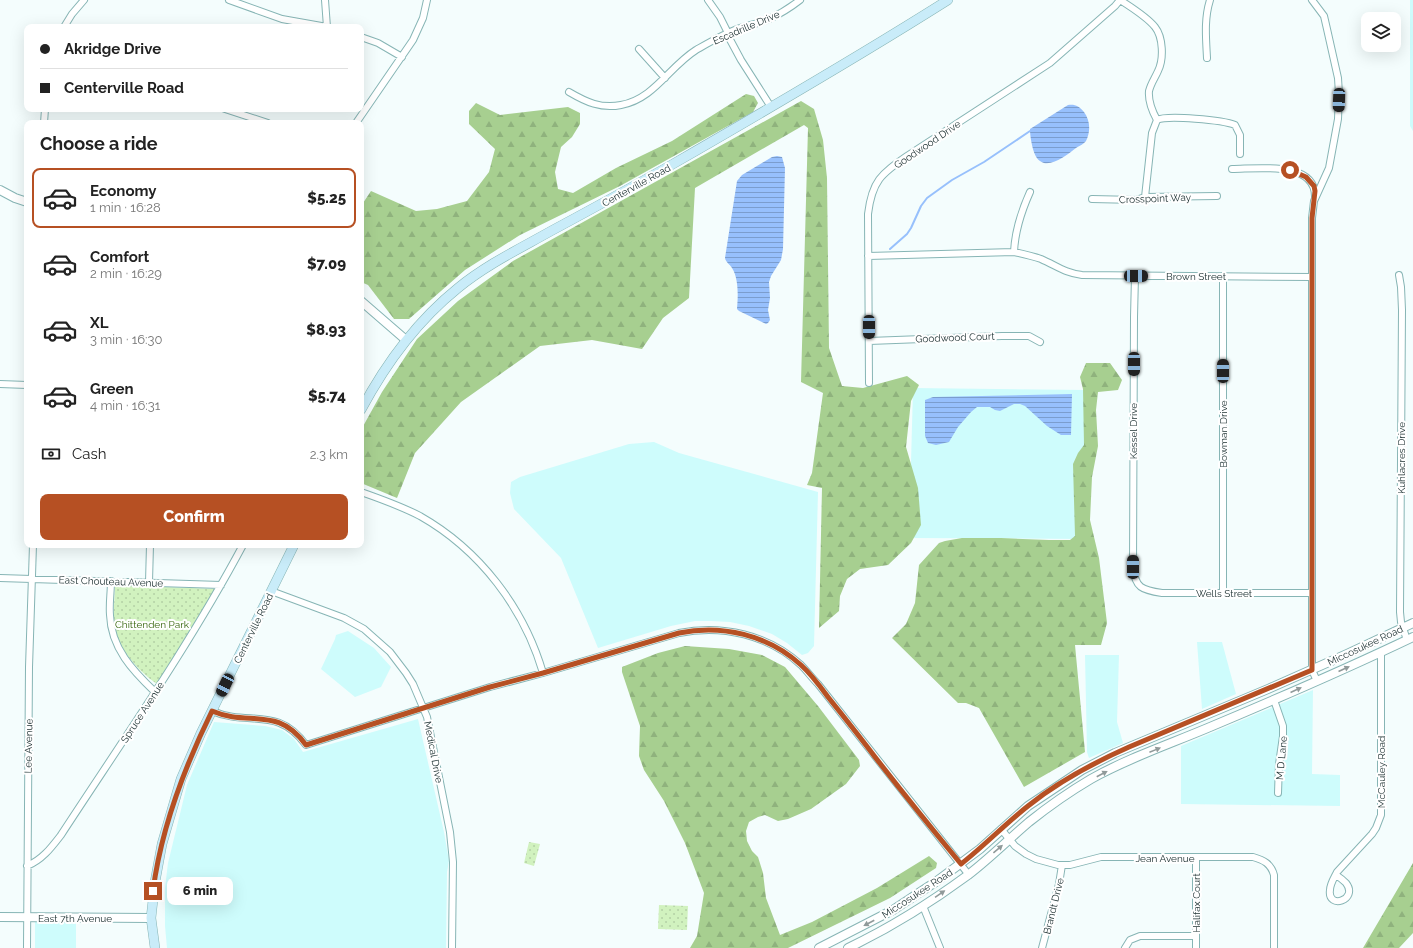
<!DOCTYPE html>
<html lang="en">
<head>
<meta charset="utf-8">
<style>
	:root { --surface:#fff; --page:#f6f6f6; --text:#222; --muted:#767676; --line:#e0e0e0; --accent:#b65023 }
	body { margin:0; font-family:Raleway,sans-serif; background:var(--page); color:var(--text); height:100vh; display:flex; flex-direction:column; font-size:15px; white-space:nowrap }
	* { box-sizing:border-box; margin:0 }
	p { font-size:13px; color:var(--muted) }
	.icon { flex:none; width:22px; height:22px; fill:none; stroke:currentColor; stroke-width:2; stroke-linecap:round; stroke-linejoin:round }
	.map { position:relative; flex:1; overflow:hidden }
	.details { position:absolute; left:24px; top:120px; width:340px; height:428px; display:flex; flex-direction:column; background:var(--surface); border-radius:8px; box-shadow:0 4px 16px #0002 }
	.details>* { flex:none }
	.banner { position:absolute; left:24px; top:24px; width:340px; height:88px; border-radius:8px; box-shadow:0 4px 16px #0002; display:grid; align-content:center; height:88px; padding:0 16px; background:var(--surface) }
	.buttons { position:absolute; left:1361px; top:12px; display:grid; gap:8px }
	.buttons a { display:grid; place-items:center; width:40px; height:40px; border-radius:8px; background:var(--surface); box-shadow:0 4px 16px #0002; font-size:20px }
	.end { position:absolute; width:18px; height:18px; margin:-9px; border:5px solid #b65023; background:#fff; box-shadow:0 0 0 2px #fff }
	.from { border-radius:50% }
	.bubble { position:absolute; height:28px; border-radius:8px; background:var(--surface); box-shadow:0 4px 16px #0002; font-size:13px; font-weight:800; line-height:28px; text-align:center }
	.car { position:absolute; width:12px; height:24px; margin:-12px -6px; border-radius:5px; box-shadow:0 0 3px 1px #0007; background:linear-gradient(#222 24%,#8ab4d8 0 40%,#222 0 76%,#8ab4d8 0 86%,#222 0) }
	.banner b { display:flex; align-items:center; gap:14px; height:38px; font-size:15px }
	.banner b+b { border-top:1px solid var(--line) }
	.banner i { width:10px; height:10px; background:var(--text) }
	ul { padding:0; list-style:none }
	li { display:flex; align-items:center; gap:12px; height:60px; margin:0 8px 6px; padding:0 8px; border:2px solid transparent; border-radius:8px }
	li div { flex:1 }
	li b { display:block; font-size:15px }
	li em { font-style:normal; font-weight:800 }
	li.selected { border-color:var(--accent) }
	li>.icon { width:36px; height:36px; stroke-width:1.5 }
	h2 { padding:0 16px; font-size:18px; line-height:48px }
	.pay { display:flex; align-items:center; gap:10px; height:44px; padding:0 16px; font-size:15px }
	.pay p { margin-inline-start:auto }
	.button { display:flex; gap:8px; margin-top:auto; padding:8px 16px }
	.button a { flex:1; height:46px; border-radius:8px; background:var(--accent); color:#fff; font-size:16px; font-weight:800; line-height:46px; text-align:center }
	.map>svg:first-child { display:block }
	.built { fill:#cefcfc }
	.green { fill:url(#green-dots) }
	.forest { fill:url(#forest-firs) }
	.water { fill:url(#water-rules) }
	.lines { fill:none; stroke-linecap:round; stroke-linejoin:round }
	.stream { stroke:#97c0fc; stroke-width:2 }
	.minor-casing { stroke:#87b5b5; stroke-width:8 }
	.tertiary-casing { stroke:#87b5b5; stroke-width:10 }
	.secondary-casing { stroke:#87b5b5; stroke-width:10 }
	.minor { stroke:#fff; stroke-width:6 }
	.tertiary { stroke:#fff; stroke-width:8 }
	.secondary { stroke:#c9ecf9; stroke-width:9 }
	.oneway { fill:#909a9a }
	.route { stroke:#b65023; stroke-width:5 }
	.labels { text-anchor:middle; stroke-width:4; stroke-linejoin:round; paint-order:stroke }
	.street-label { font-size:10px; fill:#213435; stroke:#fff }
	.park-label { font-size:10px; fill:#36650c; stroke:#fff }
</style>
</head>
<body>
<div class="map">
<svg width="1413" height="948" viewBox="0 0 1413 948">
	<defs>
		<pattern id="green-dots" width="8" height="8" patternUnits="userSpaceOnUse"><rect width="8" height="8" fill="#d1f2bf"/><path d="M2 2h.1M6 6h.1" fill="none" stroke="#b3d0a5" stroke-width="1.8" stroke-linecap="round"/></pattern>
		<pattern id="forest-firs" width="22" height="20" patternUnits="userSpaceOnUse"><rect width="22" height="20" fill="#a7cf90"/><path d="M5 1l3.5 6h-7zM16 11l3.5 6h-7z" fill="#8fb27d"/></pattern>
		<pattern id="water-rules" width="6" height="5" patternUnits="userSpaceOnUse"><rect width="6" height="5" fill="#97c0fc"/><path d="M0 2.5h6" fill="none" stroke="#7b9dcd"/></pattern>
	</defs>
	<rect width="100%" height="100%" fill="#f4fdfd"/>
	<!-- built -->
	<path class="built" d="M1410 0H1413V131L1410 126Z
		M913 388 1087 390 1086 539 909 538Z
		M654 442 679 453 818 492 814 646 808 653 802 655 787 643 772 634 749 626 730 622 711 621H695L671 626 598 648 561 558 514 509 510 493 511 482 520 477 629 444Z
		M348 631 374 648 391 667 381 687 355 697 321 669 335 639 336 635Z
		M1197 642H1222L1236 694 1202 709Z
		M1085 655H1119L1117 722 1123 743 1089 758 1087 752Z
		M1313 690 1312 774 1340 775V806L1181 804V746Z
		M418 719 444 832 449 861 447 872 446 948H167L165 926V888L168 863 187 785 214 722 265 726 282 730 294 739 303 752Z
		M35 921 76 922V948H35Z"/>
	<!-- green -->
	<path class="green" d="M115 585 217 589 157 684C137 670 117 648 114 622 113 610 115 598 115 585Z
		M529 842 540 844 534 866 524 863Z
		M659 905 688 906 687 930 658 929Z"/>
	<!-- forest -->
	<path class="forest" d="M746 94 754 96 758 103 753 112 620 186 520 235 465 270 409 319H394L368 285 361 282V206L371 191 416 211 437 209 467 201 489 172 495 149 469 124V111L476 103 500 115 568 107 580 113V124L572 137 561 147 555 172 558 189 573 193 616 168 672 141Z
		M801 101 814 109 823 140 827 178 829 348 842 386 863 388 907 376 919 385 911 401 906 447 918 488 921 525 911 543 888 565 860 569 847 579 840 596 839 611 819 628 822 488 807 485 812 473 823 393 801 382 808 128 804 125 695 188 689 298 663 318 642 349 592 340 540 346 461 402 415 453 397 498 361 483V430L382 392 417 339 458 301 513 261Z
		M1086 363H1110L1122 380 1118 390 1098 392 1096 410 1098 446 1092 477 1090 520 1099 558 1107 623 1101 645H1075L1085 752 1024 787 979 708 966 703H958L892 638 906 624 915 603 919 565 939 543 945 541 962 538H1001L1049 540H1070L1075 536 1073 464 1078 453 1084 445 1083 389 1080 377Z
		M685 646 729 649 762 655 785 667 818 706 859 760 860 766 846 784 811 809 788 819 778 821 765 815 758 817 749 822 746 831 747 841 752 851 758 857 763 873 766 898 780 935 812 922 877 888 929 856 937 863 936 868 890 898 788 948H690L697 936 704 893 685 843 664 801 644 770 639 756 640 726 622 672V667L658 653Z
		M1413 863V933L1399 948H1363Z"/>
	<!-- water -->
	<path class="water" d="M1068 105C1075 104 1079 106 1084 112 1090 120 1091 131 1086 141 1084 144 1079 146 1076 148 1068 154 1050 169 1040 161 1033 157 1030 137 1030 129Z
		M777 156 782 157 785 168 783 249 781 260 771 276 769 282 770 298 768 310 770 320 768 323 766 324 739 311 737 309C738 297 739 279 732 268 730 264 726 263 725 258L737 181 742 175 772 157Z
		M1072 394 1071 435H1061L1047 426 1025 406 1020 404H1014L1000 411 995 410 990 407H977L971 412 958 427 949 442 936 445 928 443 925 436V400L933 397Z"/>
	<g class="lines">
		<!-- stream -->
		<path class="stream" d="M890 249 907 234 911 228 921 206 927 198 952 180 984 162 1030 131"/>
		<!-- minor casing -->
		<g class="minor-casing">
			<path id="minor" d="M229 0 282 19 327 27
				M325 0 327 27
				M708 0 720 17 728 33
				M1120 0C1131 7 1147 17 1155 27 1163 37 1164 59 1158 71 1155 78 1151 83 1149 91 1148 102 1152 111 1157 120L1152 133 1145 197
				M1312 0 1324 16 1327 29 1338 78 1339 94 1338 119 1329 168 1314 201 1312 218V670L1317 681
				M64 27 72 14 84 0
				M727 34 741 60 771 107
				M361 37 378 43 402 57
				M639 49 665 78
				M1207 58C1206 38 1204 19 1210 0
				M569 92C586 102 601 109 621 105 654 99 669 67 696 50 710 42 725 33 740 28 749 25 760 23 769 19 780 14 791 7 800 0
				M225 109 268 123
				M1157 120C1167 115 1223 120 1235 125L1240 135V154
				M44 123 45 109
				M356 123 413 40 423 18 427 0
				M1232 169C1256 169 1316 160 1315 197
				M1092 199 1136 200 1145 197 1217 196
				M1014 252C1015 230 1021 212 1030 192
				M868 256 1014 252C1023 254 1032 256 1041 259 1057 266 1065 273 1082 275L1312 277
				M1399 275 1401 287 1402 310 1400 612 1401 622 1407 640
				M1135 276 1134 317 1133 567C1135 588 1142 590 1162 593H1312
				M1223 276V593
				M869 341 1002 336H1029L1040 342
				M869 383 868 214C872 181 881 174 907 156L1050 63 1115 6 1120 0
				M0 384 27 385
				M361 492C381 499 401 506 420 516 480 550 524 608 543 673
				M0 578 221 585
				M111 581C111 592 109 604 110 615 111 648 133 671 155 692
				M149 582 150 545
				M271 591 344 618 364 629 390 652 406 673 413 684 427 717 450 832 453 862 452 948
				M1274 700 1283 726V736L1279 764 1278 793
				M212 711C249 727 277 705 306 745L490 687 543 673 679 633C722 624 769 635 801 665 807 671 812 678 818 684L969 875
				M1001 829 1015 846 1026 854 1036 859 1058 865H1070L1101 857H1253C1264 860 1271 864 1274 875V948
				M27 866C42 860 51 848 61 835 123 740 189 646 243 545
				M1336 875C1339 877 1343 880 1346 883 1359 900 1327 910 1330 890 1330 884 1334 878 1337 872L1372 834 1376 828 1381 815V652
				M923 906 940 948
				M27 948 29 667 33 545
				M1042 948 1059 884 1062 865
				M1125 948 1130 940 1140 936H1196
				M1196 948V858"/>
		</g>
		<!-- tertiary casing -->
		<g class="tertiary-casing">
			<path id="tertiary" d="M0 190 15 198 27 202
				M361 301 406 340
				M0 917 151 918
				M819 948 893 910 937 881 980 849 1028 806 1082 770 1115 753 1268 689 1347 654 1413 623
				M848 948C890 928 930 903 968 875 989 859 1009 839 1029 822 1049 806 1069 792 1091 779 1128 758 1170 744 1210 727 1279 698 1346 669 1413 637"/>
		</g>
		<!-- secondary casing -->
		<g class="secondary-casing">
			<path id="secondary" d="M361 410C386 363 417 321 458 288 486 265 519 249 551 231 592 209 632 187 673 164 765 111 858 57 948 0
				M155 948 151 918 155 882 162 844 181 779 201 733 294 545"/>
		</g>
		<!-- minor -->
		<use href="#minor" class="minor"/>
		<!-- tertiary -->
		<use href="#tertiary" class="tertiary"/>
		<!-- secondary -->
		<use href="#secondary" class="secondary"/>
	</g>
	<!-- one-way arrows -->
	<defs><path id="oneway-solid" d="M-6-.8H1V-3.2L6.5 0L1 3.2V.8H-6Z"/></defs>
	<g class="oneway">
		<use href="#oneway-solid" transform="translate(1344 669) rotate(-24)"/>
		<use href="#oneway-solid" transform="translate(1296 690) rotate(-24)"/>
		<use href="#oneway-solid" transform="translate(1155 750) rotate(-22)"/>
		<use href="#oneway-solid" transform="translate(1102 774) rotate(-28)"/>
		<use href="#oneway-solid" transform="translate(998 849) rotate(-40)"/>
		<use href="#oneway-solid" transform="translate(940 894) rotate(-34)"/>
		<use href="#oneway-solid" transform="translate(869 923) rotate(152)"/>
	</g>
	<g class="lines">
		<!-- route -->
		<path class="route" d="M153 891C161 828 184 768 212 711 249 727 277 705 306 745L490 687 543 673 679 633C722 624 768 635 801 665 811 674 820 686 828 697 844 717 860 737 875 757 903 793 932 829 961 864 984 846 1005 824 1028 806 1059 781 1093 763 1129 747L1312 670V218L1315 191 1314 186 1306 177 1290 170"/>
	</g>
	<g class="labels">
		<!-- street labels -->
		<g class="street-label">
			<text transform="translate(746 27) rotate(-23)" y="4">Escadrille Drive</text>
			<text transform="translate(927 144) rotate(-34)" y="4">Goodwood Drive</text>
			<text transform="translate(636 185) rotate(-29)" y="4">Centerville Road</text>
			<text transform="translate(1155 198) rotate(-2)" y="4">Crosspoint Way</text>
			<text x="1196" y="280">Brown Street</text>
			<text transform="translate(955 337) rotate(-2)" y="4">Goodwood Court</text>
			<text transform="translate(1133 431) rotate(-90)" y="4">Kessel Drive</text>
			<text transform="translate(1223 434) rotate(-90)" y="4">Bowman Drive</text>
			<text transform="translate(1401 458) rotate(-90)" y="4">Kuhlacres Drive</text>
			<text transform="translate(111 581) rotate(2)" y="4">East Chouteau Avenue</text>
			<text x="1224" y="597">Wells Street</text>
			<text transform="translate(253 628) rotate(-64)" y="4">Centerville Road</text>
			<text transform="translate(1365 645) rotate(-25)" y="4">Miccosukee Road</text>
			<text transform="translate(142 712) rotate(-57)" y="4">Spruce Avenue</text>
			<text transform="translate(28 746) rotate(-89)" y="4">Lee Avenue</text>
			<text transform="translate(434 752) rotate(79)" y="4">Medical Drive</text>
			<text transform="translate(1281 758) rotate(-85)" y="4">M D Lane</text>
			<text transform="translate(1381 772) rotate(-90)" y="4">McCauley Road</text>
			<text x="1165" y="862">Jean Avenue</text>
			<text transform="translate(917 893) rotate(-33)" y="4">Miccosukee Road</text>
			<text transform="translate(1196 903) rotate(-90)" y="4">Halifax Court</text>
			<text transform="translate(1053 906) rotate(-76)" y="4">Brandt Drive</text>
			<text x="75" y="922">East 7th Avenue</text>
		</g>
		<!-- park labels -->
		<g class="park-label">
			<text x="152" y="628">Chittenden Park</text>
		</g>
	</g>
</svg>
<div class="buttons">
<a><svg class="icon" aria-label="layers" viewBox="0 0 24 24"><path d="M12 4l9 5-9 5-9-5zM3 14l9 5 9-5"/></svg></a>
</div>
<i class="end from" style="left:1290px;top:170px"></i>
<i class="end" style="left:153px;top:891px"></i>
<div class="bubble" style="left:167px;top:877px;width:66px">6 min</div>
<i class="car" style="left:1339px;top:100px;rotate:182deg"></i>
<i class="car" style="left:1136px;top:276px;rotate:90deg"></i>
<i class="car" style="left:869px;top:327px;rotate:180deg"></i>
<i class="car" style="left:1134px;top:364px;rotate:180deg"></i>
<i class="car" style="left:1223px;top:371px;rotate:0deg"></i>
<i class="car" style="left:1133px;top:567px;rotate:0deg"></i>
<i class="car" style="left:225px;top:685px;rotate:206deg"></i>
<div class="banner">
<b><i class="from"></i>Akridge Drive</b>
<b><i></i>Centerville Road</b>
</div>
<section class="details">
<h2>Choose a ride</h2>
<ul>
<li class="selected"><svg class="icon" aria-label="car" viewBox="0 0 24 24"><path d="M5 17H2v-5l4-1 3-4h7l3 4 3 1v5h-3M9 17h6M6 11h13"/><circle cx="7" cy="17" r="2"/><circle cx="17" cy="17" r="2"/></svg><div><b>Economy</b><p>1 min · 16:28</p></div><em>$5.25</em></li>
<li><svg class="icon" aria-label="car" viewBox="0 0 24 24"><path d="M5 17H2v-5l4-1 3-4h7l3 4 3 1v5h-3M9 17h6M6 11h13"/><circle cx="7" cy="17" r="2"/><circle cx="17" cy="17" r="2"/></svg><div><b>Comfort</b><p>2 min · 16:29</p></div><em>$7.09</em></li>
<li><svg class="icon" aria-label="car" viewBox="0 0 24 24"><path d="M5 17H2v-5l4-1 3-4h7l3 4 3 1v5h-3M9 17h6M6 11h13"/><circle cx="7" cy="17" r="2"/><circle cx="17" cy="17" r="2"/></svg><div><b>XL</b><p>3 min · 16:30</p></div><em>$8.93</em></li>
<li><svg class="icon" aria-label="car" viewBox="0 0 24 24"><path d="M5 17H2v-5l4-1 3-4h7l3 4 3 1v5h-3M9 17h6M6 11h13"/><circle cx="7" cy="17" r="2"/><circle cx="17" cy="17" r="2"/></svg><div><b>Green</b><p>4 min · 16:31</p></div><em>$5.74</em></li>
</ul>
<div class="pay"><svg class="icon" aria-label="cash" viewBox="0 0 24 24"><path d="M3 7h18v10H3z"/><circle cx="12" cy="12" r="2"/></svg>Cash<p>2.3 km</p></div>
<div class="button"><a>Confirm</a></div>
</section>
</div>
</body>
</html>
